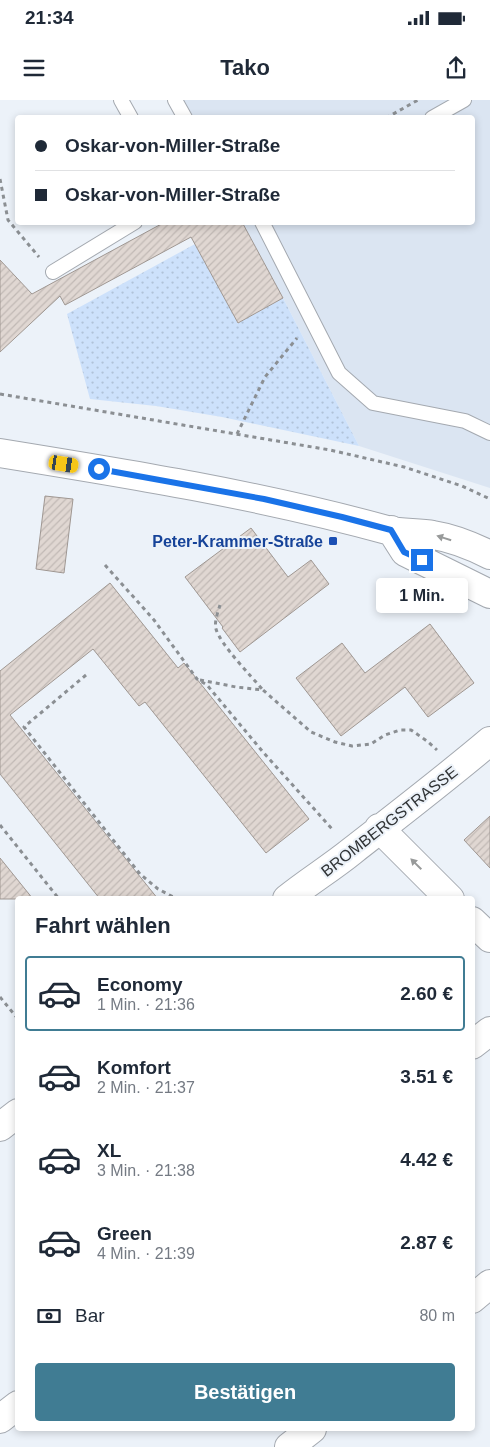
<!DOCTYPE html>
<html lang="de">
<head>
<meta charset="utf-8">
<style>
	:root { --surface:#fff; --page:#f2f2f3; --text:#1f2937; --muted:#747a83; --line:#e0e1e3; --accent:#407c93 }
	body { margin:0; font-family:Arial,sans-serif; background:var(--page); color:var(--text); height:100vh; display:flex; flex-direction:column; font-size:19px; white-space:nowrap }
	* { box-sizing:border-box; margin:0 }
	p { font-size:16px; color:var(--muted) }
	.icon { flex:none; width:28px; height:28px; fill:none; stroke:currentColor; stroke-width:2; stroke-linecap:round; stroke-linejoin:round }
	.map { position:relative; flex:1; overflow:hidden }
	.drawer { position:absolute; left:15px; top:796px; width:460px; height:535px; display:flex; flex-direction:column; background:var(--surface); border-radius:5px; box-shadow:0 2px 8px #0003 }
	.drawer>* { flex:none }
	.guide { position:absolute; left:15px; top:15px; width:460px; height:110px; border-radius:5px; box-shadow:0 2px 8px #0003; display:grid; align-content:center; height:110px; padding:0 20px; background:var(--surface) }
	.end { position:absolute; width:22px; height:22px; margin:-11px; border:6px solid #1a73e8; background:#fff; box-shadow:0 0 0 2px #fff }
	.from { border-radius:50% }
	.bubble { position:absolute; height:35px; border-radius:5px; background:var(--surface); box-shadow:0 2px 8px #0003; font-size:16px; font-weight:800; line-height:35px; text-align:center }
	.car { position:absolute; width:15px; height:30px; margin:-15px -8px; border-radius:6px; box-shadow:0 0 4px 1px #0007; background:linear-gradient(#f5c518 24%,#345 0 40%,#f5c518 0 76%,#345 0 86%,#f5c518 0) }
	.guide b { display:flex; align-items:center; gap:18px; height:48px; font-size:19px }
	.guide b+b { border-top:1px solid var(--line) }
	.guide i { width:12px; height:12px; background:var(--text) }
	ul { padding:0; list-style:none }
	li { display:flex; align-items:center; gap:15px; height:75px; margin:0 10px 8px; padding:0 10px; border:2px solid transparent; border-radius:5px }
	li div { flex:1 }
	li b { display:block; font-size:19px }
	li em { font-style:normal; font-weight:800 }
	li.current { border-color:var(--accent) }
	li>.icon { width:45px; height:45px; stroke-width:1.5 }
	h2 { padding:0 20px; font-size:22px; line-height:60px }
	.pay { display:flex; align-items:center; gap:12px; height:55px; padding:0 20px; font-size:19px }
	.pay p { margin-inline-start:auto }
	.cta { display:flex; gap:10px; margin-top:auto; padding:10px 20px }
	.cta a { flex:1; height:58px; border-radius:5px; background:var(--accent); color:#fff; font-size:20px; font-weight:800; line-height:58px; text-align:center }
	.status { display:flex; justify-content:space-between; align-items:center; height:35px; padding:0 25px; background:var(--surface); direction:ltr }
	.status svg { height:14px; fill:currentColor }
	header { display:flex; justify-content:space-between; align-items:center; height:65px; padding:0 20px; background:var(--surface); font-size:22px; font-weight:800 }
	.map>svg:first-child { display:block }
	.built { fill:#dbe5f2 }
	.grass { fill:url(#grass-dots) }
	.building { fill:url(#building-hatch); stroke:#9f9792 }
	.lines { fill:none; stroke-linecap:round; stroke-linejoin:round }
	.lane-casing { stroke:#a4a9b0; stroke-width:16 }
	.street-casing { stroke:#a4a9b0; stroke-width:30 }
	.path { stroke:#8b8f93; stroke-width:3; stroke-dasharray:4 4; stroke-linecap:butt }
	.lane { stroke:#fff; stroke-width:14 }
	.street { stroke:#fff; stroke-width:28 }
	.oneway { fill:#989a9a }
	.route { stroke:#1a73e8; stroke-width:6 }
	.transit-dot { fill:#1a4fb4; stroke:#ecf2f9; stroke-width:2 }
	.labels { text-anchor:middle; stroke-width:4; stroke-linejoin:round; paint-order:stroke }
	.transit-label { font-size:16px; font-weight:bold; fill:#164399; stroke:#ecf2f9; text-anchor:end }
	.street-label { font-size:16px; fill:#313436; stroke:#ecf2f9 }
</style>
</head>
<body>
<div class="status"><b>21:34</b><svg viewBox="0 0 49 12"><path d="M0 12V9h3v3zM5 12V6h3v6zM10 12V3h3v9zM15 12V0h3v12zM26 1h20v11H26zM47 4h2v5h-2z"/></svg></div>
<header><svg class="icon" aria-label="menu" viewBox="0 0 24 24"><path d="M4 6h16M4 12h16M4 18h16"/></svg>Tako<svg class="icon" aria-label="share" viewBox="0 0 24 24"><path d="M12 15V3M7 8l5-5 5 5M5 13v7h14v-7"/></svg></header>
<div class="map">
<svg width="490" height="1347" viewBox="0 0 490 1347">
	<defs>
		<pattern id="grass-dots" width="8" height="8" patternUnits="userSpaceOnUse" patternTransform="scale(1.25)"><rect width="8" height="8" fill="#cde1fb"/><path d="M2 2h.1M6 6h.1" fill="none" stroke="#b0c2d8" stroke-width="1.8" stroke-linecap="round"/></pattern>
		<pattern id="building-hatch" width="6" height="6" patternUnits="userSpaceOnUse" patternTransform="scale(1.25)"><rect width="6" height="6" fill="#e0d7d2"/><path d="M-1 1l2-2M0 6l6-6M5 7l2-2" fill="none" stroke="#c1b9b5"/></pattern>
	</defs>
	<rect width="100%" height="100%" fill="#ecf2f9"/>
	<!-- built -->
	<path class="built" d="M173 0H490V388L359 346 283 198 242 123 472 122V18L183 17Z"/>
	<!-- grass -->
	<path class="grass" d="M195 144 238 223 283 198 359 346 222 317 156 306 90 299 67 214Z"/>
	<!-- building -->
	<path class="building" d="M165 122H242L283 198 238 223 191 137 65 205 60 196 0 252V160L32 194Z
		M45 396 73 399 64 473 36 469Z
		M251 428 288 477 311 460 329 484 240 552 222 528 223 527 185 477Z
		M110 483 178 568 184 563 309 719 266 753 145 602 139 606 93 549 10 615 158 799H100L0 674V571Z
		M430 524 474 583 428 617 405 587 341 636 296 578 342 543 365 573Z
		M490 716V768L464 740Z
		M0 758 33 799H0Z"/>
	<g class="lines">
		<!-- lane casing -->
		<g class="lane-casing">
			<path id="lane" d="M121 0 131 18
				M175 0 185 18
				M432 18 464 0
				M262 122 339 273 373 303 465 321 490 333
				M53 172 135 122"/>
		</g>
		<!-- street casing -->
		<g class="street-casing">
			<path id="street" d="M0 353C130 374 260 395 387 430 402 434 418 432 433 435 452 438 472 446 490 455
				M391 430 405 452 490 494
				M379 728 450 799
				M287 799C308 782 331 768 352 751 398 715 445 679 490 641
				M472 821 490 838
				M472 945 490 931
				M0 1027 18 1013
				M472 1199 490 1184
				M0 1319 18 1305
				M289 1347 312 1329"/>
		</g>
		<!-- path -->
		<path class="path" d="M386 18 418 0
			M0 79 8 120 39 157
			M0 294 330 350 404 367 462 386 490 399
			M237 334 265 277 297 238
			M105 465 154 520 197 579 207 585 263 652 333 730
			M220 505C218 512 214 522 216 529 220 544 251 576 263 590
			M86 575 24 627 140 774 158 789 177 799
			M200 580 236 587 263 590 311 632 335 642 352 646 371 644 385 635 400 630H411L427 641 437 650
			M0 725 59 799
			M0 897 18 919"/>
		<!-- lane -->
		<use href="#lane" class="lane"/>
		<!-- street -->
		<use href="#street" class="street"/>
	</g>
	<!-- one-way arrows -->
	<defs><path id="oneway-solid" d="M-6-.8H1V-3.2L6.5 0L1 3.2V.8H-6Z" transform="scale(1.25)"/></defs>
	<g class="oneway">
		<use href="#oneway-solid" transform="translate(444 438) rotate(-163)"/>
		<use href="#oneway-solid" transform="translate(416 764) rotate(-135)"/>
	</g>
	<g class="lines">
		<!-- route -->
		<path class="route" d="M99 369 264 399 342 417 391 430 404 452 422 460"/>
	</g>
	<!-- markers -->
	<rect class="transit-dot" x="328" y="436" width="10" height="10" rx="2.5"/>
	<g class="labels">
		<!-- transit labels -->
		<g class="transit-label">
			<text x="323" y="447">Peter-Krammer-Straße</text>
		</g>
		<!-- street labels -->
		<g class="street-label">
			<text transform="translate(389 721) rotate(-38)" y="6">BROMBERGSTRASSE</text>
		</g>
	</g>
</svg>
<i class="end from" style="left:99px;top:369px"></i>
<i class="end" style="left:422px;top:460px"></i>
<div class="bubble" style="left:376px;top:478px;width:92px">1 Min.</div>
<i class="car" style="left:64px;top:364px;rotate:99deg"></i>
<div class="guide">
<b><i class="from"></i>Oskar-von-Miller-Straße</b>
<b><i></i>Oskar-von-Miller-Straße</b>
</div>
<section class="drawer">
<h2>Fahrt wählen</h2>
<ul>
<li class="current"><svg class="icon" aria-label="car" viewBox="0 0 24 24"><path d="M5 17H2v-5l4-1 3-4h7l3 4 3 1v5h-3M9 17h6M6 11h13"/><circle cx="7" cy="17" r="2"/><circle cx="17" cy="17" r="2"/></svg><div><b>Economy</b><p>1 Min. · 21:36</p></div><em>2.60 €</em></li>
<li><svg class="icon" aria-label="car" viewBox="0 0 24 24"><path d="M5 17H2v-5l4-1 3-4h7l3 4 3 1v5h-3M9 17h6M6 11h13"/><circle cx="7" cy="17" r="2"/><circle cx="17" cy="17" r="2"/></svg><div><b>Komfort</b><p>2 Min. · 21:37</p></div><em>3.51 €</em></li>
<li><svg class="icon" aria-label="car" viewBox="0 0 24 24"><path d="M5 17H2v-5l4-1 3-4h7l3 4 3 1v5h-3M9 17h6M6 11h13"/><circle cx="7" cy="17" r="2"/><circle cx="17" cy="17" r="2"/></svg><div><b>XL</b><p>3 Min. · 21:38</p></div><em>4.42 €</em></li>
<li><svg class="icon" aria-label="car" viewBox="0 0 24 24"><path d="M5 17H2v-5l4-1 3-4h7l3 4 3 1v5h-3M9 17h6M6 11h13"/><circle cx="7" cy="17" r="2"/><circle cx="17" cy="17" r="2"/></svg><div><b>Green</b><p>4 Min. · 21:39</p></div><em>2.87 €</em></li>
</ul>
<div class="pay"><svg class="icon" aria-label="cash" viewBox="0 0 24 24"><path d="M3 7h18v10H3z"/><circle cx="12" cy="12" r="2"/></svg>Bar<p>80 m</p></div>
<div class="cta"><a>Bestätigen</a></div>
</section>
</div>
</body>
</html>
